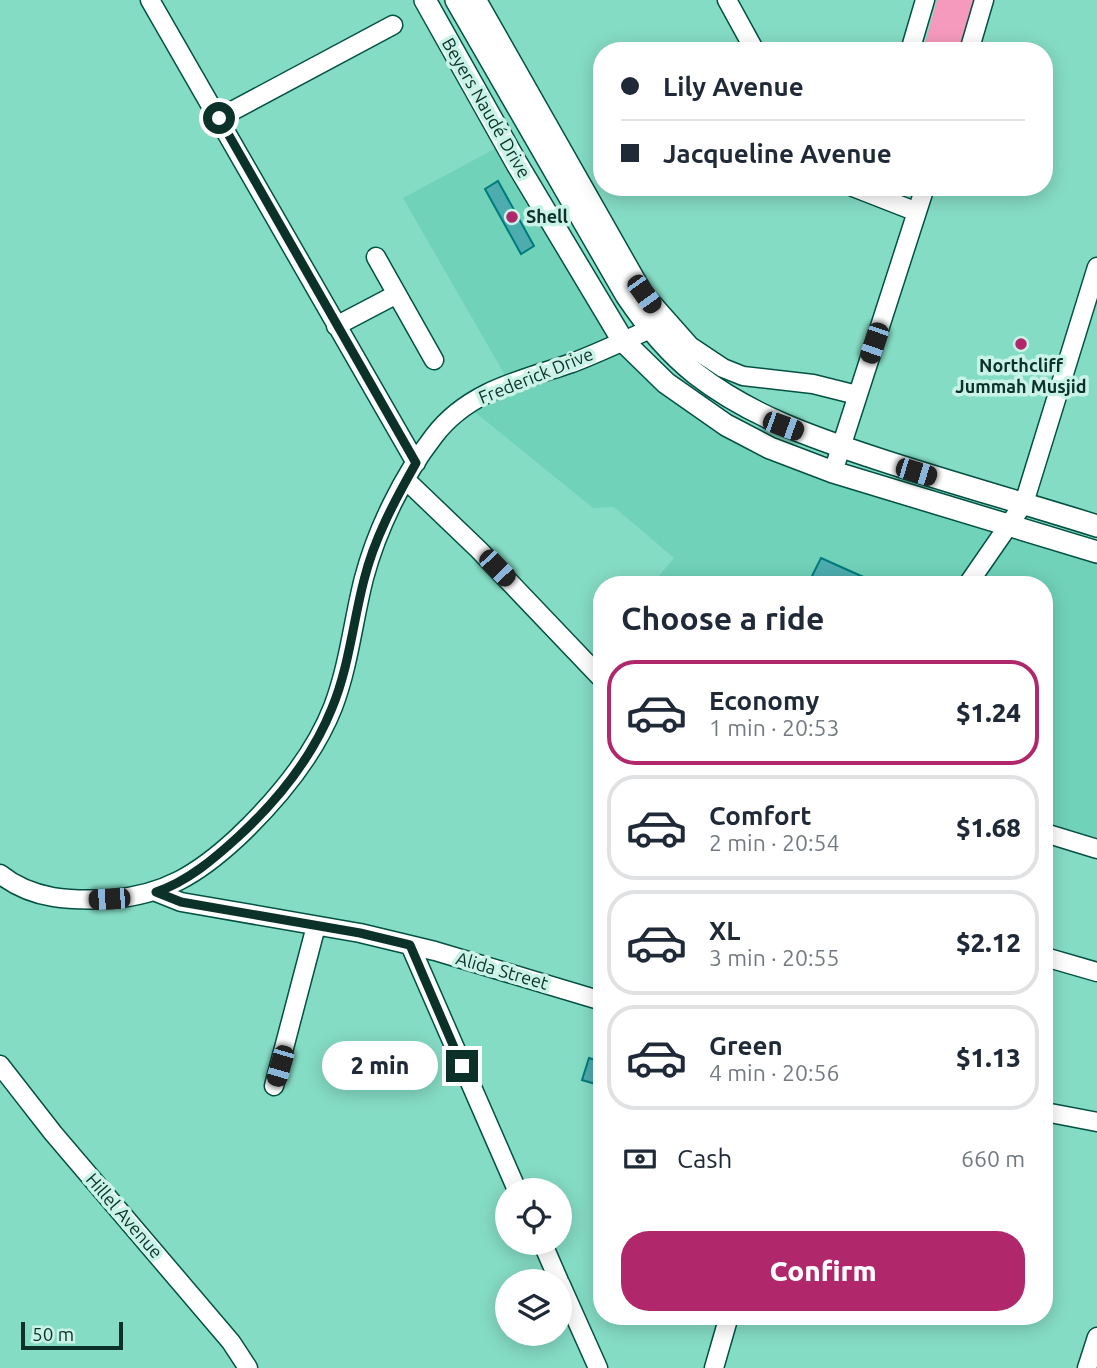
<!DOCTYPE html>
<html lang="en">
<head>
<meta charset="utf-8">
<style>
	:root { --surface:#fff; --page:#f6f6f7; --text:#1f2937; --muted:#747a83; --line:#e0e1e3; --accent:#b0286b }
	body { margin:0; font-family:Ubuntu,sans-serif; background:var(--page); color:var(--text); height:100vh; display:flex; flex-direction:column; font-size:26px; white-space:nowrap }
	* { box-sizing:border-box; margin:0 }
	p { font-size:23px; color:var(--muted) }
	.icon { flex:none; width:38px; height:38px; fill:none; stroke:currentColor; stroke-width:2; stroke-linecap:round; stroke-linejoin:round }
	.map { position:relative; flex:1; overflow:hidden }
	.side { position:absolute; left:593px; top:576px; width:460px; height:749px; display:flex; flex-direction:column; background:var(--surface); border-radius:28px; box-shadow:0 4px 18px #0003 }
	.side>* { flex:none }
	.banner { position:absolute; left:593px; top:42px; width:460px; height:154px; border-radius:28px; box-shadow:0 4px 18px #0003; display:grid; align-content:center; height:154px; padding:0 28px; background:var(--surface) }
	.tools { position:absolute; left:495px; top:1178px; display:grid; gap:14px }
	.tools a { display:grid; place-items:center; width:77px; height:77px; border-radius:50%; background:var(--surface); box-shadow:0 4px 18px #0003; font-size:35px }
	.scale { position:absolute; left:21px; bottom:18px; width:102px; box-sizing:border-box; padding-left:7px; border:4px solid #0b3129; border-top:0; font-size:19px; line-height:24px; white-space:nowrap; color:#0b3129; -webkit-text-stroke:5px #caf3e7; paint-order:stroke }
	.end { position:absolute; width:32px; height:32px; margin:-16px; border:9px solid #0b3129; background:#fff; box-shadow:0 0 0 4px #fff }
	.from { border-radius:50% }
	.bubble { position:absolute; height:49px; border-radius:24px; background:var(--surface); box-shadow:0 4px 18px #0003; font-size:23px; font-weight:800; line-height:49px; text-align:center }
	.car { position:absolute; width:21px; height:42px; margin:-21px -10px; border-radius:9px; box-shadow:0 0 5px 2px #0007; background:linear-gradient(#222 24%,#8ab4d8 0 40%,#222 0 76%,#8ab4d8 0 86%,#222 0) }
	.banner b { display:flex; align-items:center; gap:24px; height:66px; font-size:26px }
	.banner b+b { border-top:2px solid var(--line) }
	.banner i { width:18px; height:18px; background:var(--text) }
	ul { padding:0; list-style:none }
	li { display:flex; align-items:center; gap:21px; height:105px; margin:0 14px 10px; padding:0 14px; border:4px solid var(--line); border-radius:28px }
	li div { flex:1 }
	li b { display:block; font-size:26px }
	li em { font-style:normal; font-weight:800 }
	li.active { border-color:var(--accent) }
	li>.icon { width:63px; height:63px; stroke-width:1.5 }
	h2 { padding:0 28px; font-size:32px; line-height:84px }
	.pay { display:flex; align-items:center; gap:18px; height:77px; padding:0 28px; font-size:26px }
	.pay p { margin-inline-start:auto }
	.button { display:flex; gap:14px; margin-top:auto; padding:14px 28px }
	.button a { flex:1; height:80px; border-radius:28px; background:var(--accent); color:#fff; font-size:28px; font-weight:800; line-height:80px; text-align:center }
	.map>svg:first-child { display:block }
	.built { fill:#70d2b9 }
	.green { fill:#f69abd }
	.building { fill:#4dadae; stroke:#007b7c; stroke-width:2 }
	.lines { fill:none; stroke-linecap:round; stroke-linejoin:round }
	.minor-casing { stroke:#035143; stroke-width:21 }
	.major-casing { stroke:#035143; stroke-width:24 }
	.minor { stroke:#fff; stroke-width:18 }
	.major { stroke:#fff; stroke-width:21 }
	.route { stroke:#0b3129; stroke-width:9 }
	.poi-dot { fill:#b0286b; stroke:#caf3e7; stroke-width:2.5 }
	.labels { text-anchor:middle; stroke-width:7; stroke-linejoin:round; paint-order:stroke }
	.street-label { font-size:18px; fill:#0b3129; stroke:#caf3e7 }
	.poi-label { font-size:18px; font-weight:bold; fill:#0b3129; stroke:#caf3e7; text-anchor:start }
</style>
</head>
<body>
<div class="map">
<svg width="1097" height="1368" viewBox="0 0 1097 1368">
	<rect width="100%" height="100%" fill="#85dcc5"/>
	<!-- built -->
	<path class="built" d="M500 146 674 400 710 427 777 463 1097 558V838L1045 822V584H652L674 558 614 507 593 508 465 404 506 377 403 198Z"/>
	<!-- green -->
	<path class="green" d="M937 0H987L971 51H923Z"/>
	<!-- building -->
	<path class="building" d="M498 181 534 246 521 254 485 189Z
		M821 558 879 584H808Z
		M589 1058 602 1062V1086L582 1080Z"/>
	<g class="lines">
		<!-- minor casing -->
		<g class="minor-casing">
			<path id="minor" d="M150 0 416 463
				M477 0 644 294 690 346 723 368 743 376 813 384 857 395
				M727 0 755 51
				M910 51 925 0
				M969 51 984 0
				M219 118 393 25
				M853 187 917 212
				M376 257 434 360
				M336 326 397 294
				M833 472 925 187
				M406 480 479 550 602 679
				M968 584 1024 503 1097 267
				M1045 833 1097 849
				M0 874C32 900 72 901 111 899 164 895 198 874 237 838 276 801 313 758 333 707 349 665 353 621 364 578 377 529 403 476 434 436 468 391 521 380 572 363 598 353 624 341 650 329
				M156 892 181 902 360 933 435 951 602 1001
				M410 945 517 1190
				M1045 957 1097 972
				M0 1065 53 1133 231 1342 248 1368
				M274 1086 316 926
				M1045 1112 1097 1122
				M542 1242 559 1281
				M560 1283 598 1368
				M714 1368 729 1316
				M1087 1368 1097 1337"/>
		</g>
		<!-- major casing -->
		<g class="major-casing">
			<path id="major" d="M425 0 517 164 623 341 666 383 726 425 770 448 833 472 1097 552
				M456 0 626 295C646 325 667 351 696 374 750 416 814 438 878 459 951 483 1024 503 1097 526"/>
		</g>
		<!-- minor -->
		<use href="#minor" class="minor"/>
		<!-- major -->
		<use href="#major" class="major"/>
	</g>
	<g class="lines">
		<!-- route -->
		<path class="route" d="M219 118 416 463C395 500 374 539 364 580 353 622 349 667 332 708 312 758 278 800 239 836 215 858 187 882 156 892L181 902 360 933 410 945 462 1066"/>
	</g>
	<!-- markers -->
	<g class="poi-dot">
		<circle cx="512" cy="217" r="7"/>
		<circle cx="1021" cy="344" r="7"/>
	</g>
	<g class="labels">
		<!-- street labels -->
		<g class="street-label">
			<text transform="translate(486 108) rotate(60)" y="6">Beyers Naudé Drive</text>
			<text transform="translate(536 376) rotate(-22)" y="6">Frederick Drive</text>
			<text transform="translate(502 971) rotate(16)" y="6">Alida Street</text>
			<text transform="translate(124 1216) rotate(49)" y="6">Hillel Avenue</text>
		</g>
		<!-- poi labels -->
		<g class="poi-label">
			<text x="526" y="223">Shell</text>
			<text x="1021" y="372" text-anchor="middle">Northcliff<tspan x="1021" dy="21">Jummah Musjid</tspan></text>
		</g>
	</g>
</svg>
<div class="tools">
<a><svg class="icon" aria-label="locate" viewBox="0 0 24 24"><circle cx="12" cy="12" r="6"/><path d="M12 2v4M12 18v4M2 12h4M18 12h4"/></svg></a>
<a><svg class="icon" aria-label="layers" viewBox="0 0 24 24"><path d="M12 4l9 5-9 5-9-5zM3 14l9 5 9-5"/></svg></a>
</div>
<div class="scale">50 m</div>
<i class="end from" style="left:219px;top:118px"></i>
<i class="end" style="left:462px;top:1066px"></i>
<div class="bubble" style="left:322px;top:1041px;width:116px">2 min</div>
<i class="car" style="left:644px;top:294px;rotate:144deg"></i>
<i class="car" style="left:874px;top:343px;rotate:199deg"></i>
<i class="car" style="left:783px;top:426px;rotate:110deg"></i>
<i class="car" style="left:916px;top:472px;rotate:107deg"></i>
<i class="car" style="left:497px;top:568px;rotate:136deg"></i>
<i class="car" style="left:109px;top:899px;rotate:267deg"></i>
<i class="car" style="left:280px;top:1066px;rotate:196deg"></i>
<div class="banner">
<b><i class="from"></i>Lily Avenue</b>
<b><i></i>Jacqueline Avenue</b>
</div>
<section class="side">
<h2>Choose a ride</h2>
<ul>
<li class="active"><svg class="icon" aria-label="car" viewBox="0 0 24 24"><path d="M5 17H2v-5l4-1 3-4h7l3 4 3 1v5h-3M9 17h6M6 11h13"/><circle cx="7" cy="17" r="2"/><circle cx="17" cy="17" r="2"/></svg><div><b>Economy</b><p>1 min · 20:53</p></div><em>$1.24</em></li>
<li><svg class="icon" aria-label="car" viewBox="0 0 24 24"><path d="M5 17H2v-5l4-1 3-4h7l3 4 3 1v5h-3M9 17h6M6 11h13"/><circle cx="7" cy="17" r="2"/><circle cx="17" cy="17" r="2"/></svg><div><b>Comfort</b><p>2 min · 20:54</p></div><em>$1.68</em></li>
<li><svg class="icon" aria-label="car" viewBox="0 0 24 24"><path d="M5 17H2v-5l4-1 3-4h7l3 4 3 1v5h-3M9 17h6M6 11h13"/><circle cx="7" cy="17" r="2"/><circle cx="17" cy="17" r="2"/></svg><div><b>XL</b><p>3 min · 20:55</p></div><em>$2.12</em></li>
<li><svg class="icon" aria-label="car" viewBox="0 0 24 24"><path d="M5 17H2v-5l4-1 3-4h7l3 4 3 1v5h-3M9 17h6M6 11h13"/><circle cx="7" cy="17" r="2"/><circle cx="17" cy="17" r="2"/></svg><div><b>Green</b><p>4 min · 20:56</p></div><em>$1.13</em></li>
</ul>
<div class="pay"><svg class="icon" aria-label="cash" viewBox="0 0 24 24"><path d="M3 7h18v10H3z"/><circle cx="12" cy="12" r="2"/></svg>Cash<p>660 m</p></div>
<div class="button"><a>Confirm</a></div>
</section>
</div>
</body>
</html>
